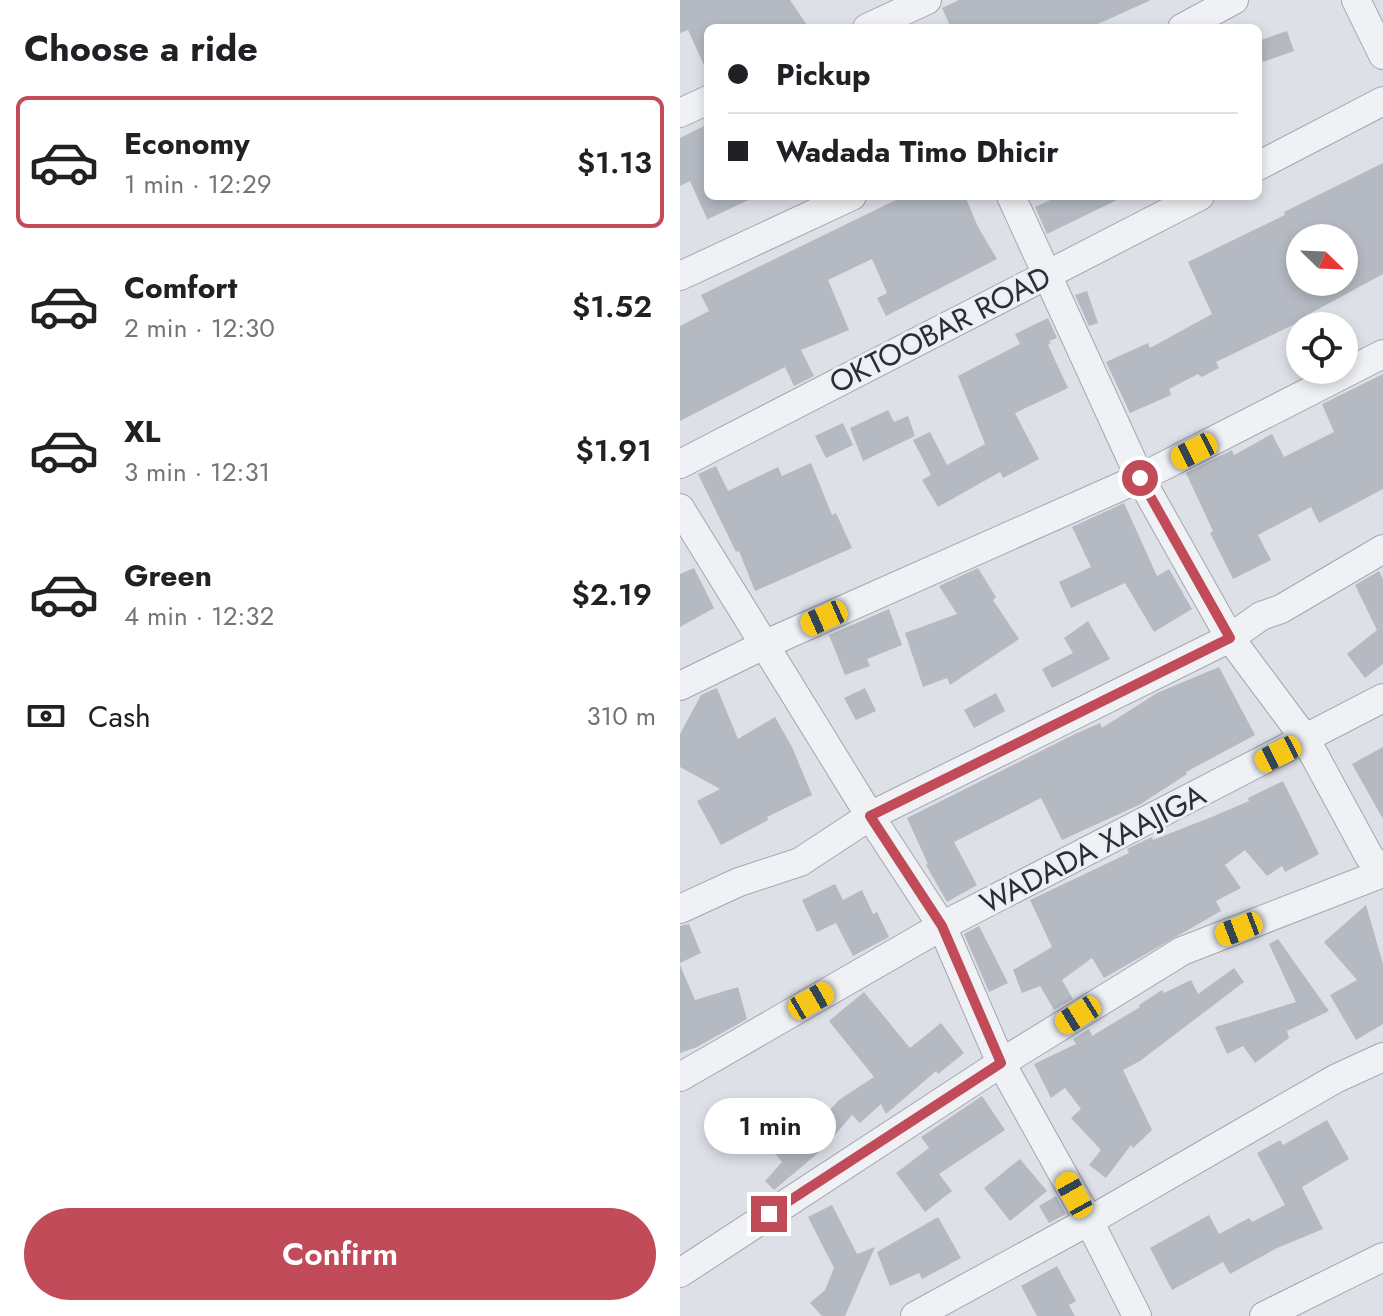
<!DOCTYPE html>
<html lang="en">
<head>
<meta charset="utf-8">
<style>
	:root { --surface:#fff; --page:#f2f2f2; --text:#202124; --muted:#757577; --line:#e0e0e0; --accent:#c24b59 }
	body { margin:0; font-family:Jost,sans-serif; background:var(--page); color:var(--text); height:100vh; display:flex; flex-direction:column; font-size:30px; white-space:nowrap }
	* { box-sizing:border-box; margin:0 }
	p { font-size:26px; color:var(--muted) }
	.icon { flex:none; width:44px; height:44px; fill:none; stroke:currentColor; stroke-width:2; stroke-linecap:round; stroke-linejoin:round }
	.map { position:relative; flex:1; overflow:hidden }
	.drawer { display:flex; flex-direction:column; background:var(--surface); width:680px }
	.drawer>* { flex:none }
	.hud { position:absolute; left:24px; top:24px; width:558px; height:176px; border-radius:12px; box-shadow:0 4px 12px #0003; display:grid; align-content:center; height:176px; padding:0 24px; background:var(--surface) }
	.needle { width:52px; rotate:113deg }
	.controls { position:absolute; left:606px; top:224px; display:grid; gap:16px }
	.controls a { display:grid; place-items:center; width:72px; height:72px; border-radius:50%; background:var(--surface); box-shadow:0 4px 12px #0003; font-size:40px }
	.end { position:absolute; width:36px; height:36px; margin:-18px; border:10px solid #c24b59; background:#fff; box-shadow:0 0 0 4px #fff }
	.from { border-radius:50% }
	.bubble { position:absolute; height:56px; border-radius:28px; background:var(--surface); box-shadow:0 4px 12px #0003; font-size:26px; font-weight:600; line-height:56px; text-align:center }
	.car { position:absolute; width:24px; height:48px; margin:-24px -12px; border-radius:10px; box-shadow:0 0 6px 2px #0007; background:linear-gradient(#f5c518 24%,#345 0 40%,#f5c518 0 76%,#345 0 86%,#f5c518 0) }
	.hud b { display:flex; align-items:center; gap:28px; height:76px; font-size:30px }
	.hud b+b { border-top:2px solid var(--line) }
	.hud i { width:20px; height:20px; background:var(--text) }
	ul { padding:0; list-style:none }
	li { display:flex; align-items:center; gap:24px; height:132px; margin:0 16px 12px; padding:0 8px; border:4px solid transparent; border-radius:12px }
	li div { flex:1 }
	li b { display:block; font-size:30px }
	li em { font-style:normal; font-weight:600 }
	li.selected { border-color:var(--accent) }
	li>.icon { width:72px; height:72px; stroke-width:1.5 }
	h2 { padding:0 24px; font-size:36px; line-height:96px }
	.pay { display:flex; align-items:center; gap:20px; height:88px; padding:0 24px; font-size:30px }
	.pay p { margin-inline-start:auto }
	.action { display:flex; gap:16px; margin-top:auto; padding:16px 24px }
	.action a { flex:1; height:92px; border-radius:48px; background:var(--accent); color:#fff; font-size:32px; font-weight:600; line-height:92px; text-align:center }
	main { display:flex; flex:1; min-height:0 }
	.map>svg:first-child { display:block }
	.building { fill:#b5b9c2; fill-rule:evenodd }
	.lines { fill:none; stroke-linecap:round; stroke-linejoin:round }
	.minor-casing { stroke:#a3a7af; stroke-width:30 }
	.minor { stroke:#eff1f4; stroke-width:28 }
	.route { stroke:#c24b59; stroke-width:10 }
	.labels { text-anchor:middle; stroke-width:6; stroke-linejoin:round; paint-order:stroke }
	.street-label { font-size:30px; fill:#282e3b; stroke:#eceff3 }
</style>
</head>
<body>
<main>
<section class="drawer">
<h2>Choose a ride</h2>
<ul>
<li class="selected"><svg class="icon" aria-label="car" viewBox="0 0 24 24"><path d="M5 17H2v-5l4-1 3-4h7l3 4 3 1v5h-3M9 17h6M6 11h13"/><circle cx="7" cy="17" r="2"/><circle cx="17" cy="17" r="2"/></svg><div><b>Economy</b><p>1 min · 12:29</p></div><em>$1.13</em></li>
<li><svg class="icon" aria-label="car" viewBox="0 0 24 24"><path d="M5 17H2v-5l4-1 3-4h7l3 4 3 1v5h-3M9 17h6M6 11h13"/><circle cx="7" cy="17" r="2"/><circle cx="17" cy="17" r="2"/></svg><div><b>Comfort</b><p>2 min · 12:30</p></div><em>$1.52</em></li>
<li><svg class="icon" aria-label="car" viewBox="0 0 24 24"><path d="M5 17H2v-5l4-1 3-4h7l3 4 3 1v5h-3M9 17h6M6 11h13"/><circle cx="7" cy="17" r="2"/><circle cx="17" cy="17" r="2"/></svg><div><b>XL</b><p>3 min · 12:31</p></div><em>$1.91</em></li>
<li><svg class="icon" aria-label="car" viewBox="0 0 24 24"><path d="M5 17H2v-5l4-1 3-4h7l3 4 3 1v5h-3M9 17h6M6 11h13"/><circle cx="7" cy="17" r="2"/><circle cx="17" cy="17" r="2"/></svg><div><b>Green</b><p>4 min · 12:32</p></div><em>$2.19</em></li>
</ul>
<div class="pay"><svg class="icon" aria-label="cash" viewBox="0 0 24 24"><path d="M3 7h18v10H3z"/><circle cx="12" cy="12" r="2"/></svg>Cash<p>310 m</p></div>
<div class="action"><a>Confirm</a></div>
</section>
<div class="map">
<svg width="703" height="1316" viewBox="0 0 703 1316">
	<rect width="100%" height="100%" fill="#dde0e6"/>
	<!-- building -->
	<path class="building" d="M0 0H110L129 28H28V74L8 30 0 33Z
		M279 0H471L409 28H271L262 8Z
		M607 31 614 51 583 62 578 41Z
		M28 124V196H77L28 219V221L10 181 0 186V138Z
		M703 163V274L618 320 619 322 536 362 539 368 522 377 518 374 489 389 491 395 450 413 426 362 468 343 470 348 532 314 508 262 605 215 604 212ZM620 238H664V282H620Z
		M224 196H285L298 227 317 259 206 316 197 298 207 293 192 259 148 280 169 330 121 350 134 376 114 386 105 367 0 421V326L29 311 21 295Z
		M379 196H445L367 234 355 207Z
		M407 291 418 323 409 326 395 295Z
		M368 318 377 338 369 341 371 343 368 345 388 388 335 413 359 459 323 478 320 472 258 507 242 480 251 475 233 440 250 432 267 465 305 444 278 376 340 344 335 334Z
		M703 374V489L639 523 631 507 578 535 591 560 553 579 530 533 533 531 506 473 552 450 554 455 592 434 604 457 654 432 642 404Z
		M208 410 214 422 228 416 235 436 183 461 170 428Z
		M163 423 173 445 146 458 135 436Z
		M131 463 152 515 156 513 172 548 75 591 59 551 56 552 18 474 36 466 48 491 98 467 102 476Z
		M444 503 477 576 489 569 512 609 474 632 445 583 391 608 379 582 411 567 392 527Z
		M14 568 34 608 0 627V574Z
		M298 568 316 597 313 600 339 639 270 685 267 678 243 687 225 633 277 614 259 586Z
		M699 571 703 579V664L685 678 667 654 697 630 675 585Z
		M209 609 222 645 187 659 190 666 165 675 149 635Z
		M408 621 430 659 372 688 362 669 393 653 384 638Z
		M539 667 575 735 506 772 507 774 461 804 382 840 361 798 274 842 297 885 267 902 246 865 248 864 227 818 395 734 420 723 422 728 477 693Z
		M37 688 58 739 95 717 112 747 132 795 87 817 88 820 41 845 17 801 40 789 0 767V734L21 695Z
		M185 688 196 711 176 720 164 698Z
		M316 693 325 711 294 728 284 710Z
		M703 747V819L672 764Z
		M603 781 639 854 605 872 602 866 587 876 565 850 545 865 561 888 536 901 541 911 424 978 412 958 382 980 393 999 374 1010 360 986 342 993 333 970 372 947 350 900 449 853 447 849 472 837 473 840 534 816 569 801 568 798Z
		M155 884 163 900 182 890 193 914 197 912 209 937 173 956 156 923 137 932 122 900Z
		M686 905 703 964V1024L676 1040 650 995 677 980 644 942Z
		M9 924 21 953 0 963V926Z
		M299 926 328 983 309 992 284 934Z
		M598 939 649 1011 607 1031 609 1038 575 1063 563 1046 547 1054 535 1027 616 1002 589 944Z
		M0 965 15 1000 58 987 67 1019 17 1047 0 1053Z
		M554 968 564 982 460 1061 443 1070 472 1130 453 1148 451 1145 426 1178 409 1165 421 1150 391 1118 401 1109 385 1088 371 1098 354 1064 396 1044 393 1039 409 1029 412 1036 460 1007 459 1005 482 990 484 993 511 980 518 994Z
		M184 992 230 1048 261 1023 284 1053 258 1074 256 1071 206 1114 201 1104 180 1123 172 1115 144 1148 94 1190 85 1181 102 1162 85 1141 114 1129 119 1144 159 1100 194 1077 149 1021Z
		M302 1096 325 1130 259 1174 272 1191 245 1212 216 1173 249 1148 241 1137Z
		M647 1120 669 1159 622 1187 643 1229 595 1249 550 1274 543 1262 492 1290 470 1248 529 1215 539 1234 569 1218 572 1222 605 1205 577 1153 600 1140 603 1145Z
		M340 1159 367 1191 330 1221 304 1188Z
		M376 1196 386 1214 369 1223 359 1206Z
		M152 1205 177 1254 195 1247 165 1316H142L130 1303 145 1290 154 1268 128 1217Z
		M258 1217 281 1258 242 1279 239 1273 210 1286 197 1252Z
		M377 1266 396 1301 389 1305 395 1316H357L341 1286Z"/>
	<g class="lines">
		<!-- minor casing -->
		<g class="minor-casing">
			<path id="minor" d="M676 0 703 55
				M187 28 247 0
				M502 28 554 0
				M0 113 28 100
				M578 166 703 101
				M331 196 460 478 550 638 626 740 689 856 703 873
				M0 276 172 196
				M0 464 520 196
				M0 508 190 816 262 926 321 1063 409 1221 457 1316
				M0 686 86 644 460 478 703 354
				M0 909 59 882 120 862 190 816 550 638 581 616 601 609 703 549
				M0 1077 262 926 703 698
				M0 1273 321 1063 502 951 703 873
				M235 1316 409 1221 655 1079 703 1057
				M584 1316 703 1257"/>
		</g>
		<!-- minor -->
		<use href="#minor" class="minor"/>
	</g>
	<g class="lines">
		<!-- route -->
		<path class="route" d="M89 1214 321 1063 262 926 190 816 550 638 460 478"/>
	</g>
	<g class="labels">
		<!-- street labels -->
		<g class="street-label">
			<text transform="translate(260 330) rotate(-27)" y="10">OKTOOBAR ROAD</text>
			<text transform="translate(413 849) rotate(-27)" y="10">WADADA XAAJIGA</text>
		</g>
	</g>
</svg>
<div class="controls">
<a><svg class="needle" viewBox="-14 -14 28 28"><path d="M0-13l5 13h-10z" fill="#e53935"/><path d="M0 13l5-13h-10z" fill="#757577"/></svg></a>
<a><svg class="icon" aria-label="locate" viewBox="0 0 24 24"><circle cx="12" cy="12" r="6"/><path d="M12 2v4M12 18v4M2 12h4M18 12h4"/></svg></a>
</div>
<i class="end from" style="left:460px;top:478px"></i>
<i class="end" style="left:89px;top:1214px"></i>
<div class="bubble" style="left:24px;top:1098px;width:132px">1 min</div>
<i class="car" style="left:514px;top:451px;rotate:243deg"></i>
<i class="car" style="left:144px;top:618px;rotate:246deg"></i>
<i class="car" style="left:598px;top:754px;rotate:243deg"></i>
<i class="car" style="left:559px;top:929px;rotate:249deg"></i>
<i class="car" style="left:131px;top:1001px;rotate:60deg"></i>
<i class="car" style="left:398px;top:1015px;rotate:238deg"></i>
<i class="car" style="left:394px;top:1195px;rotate:331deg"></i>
<div class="hud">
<b><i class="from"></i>Pickup</b>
<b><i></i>Wadada Timo Dhicir</b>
</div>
</div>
</main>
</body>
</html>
